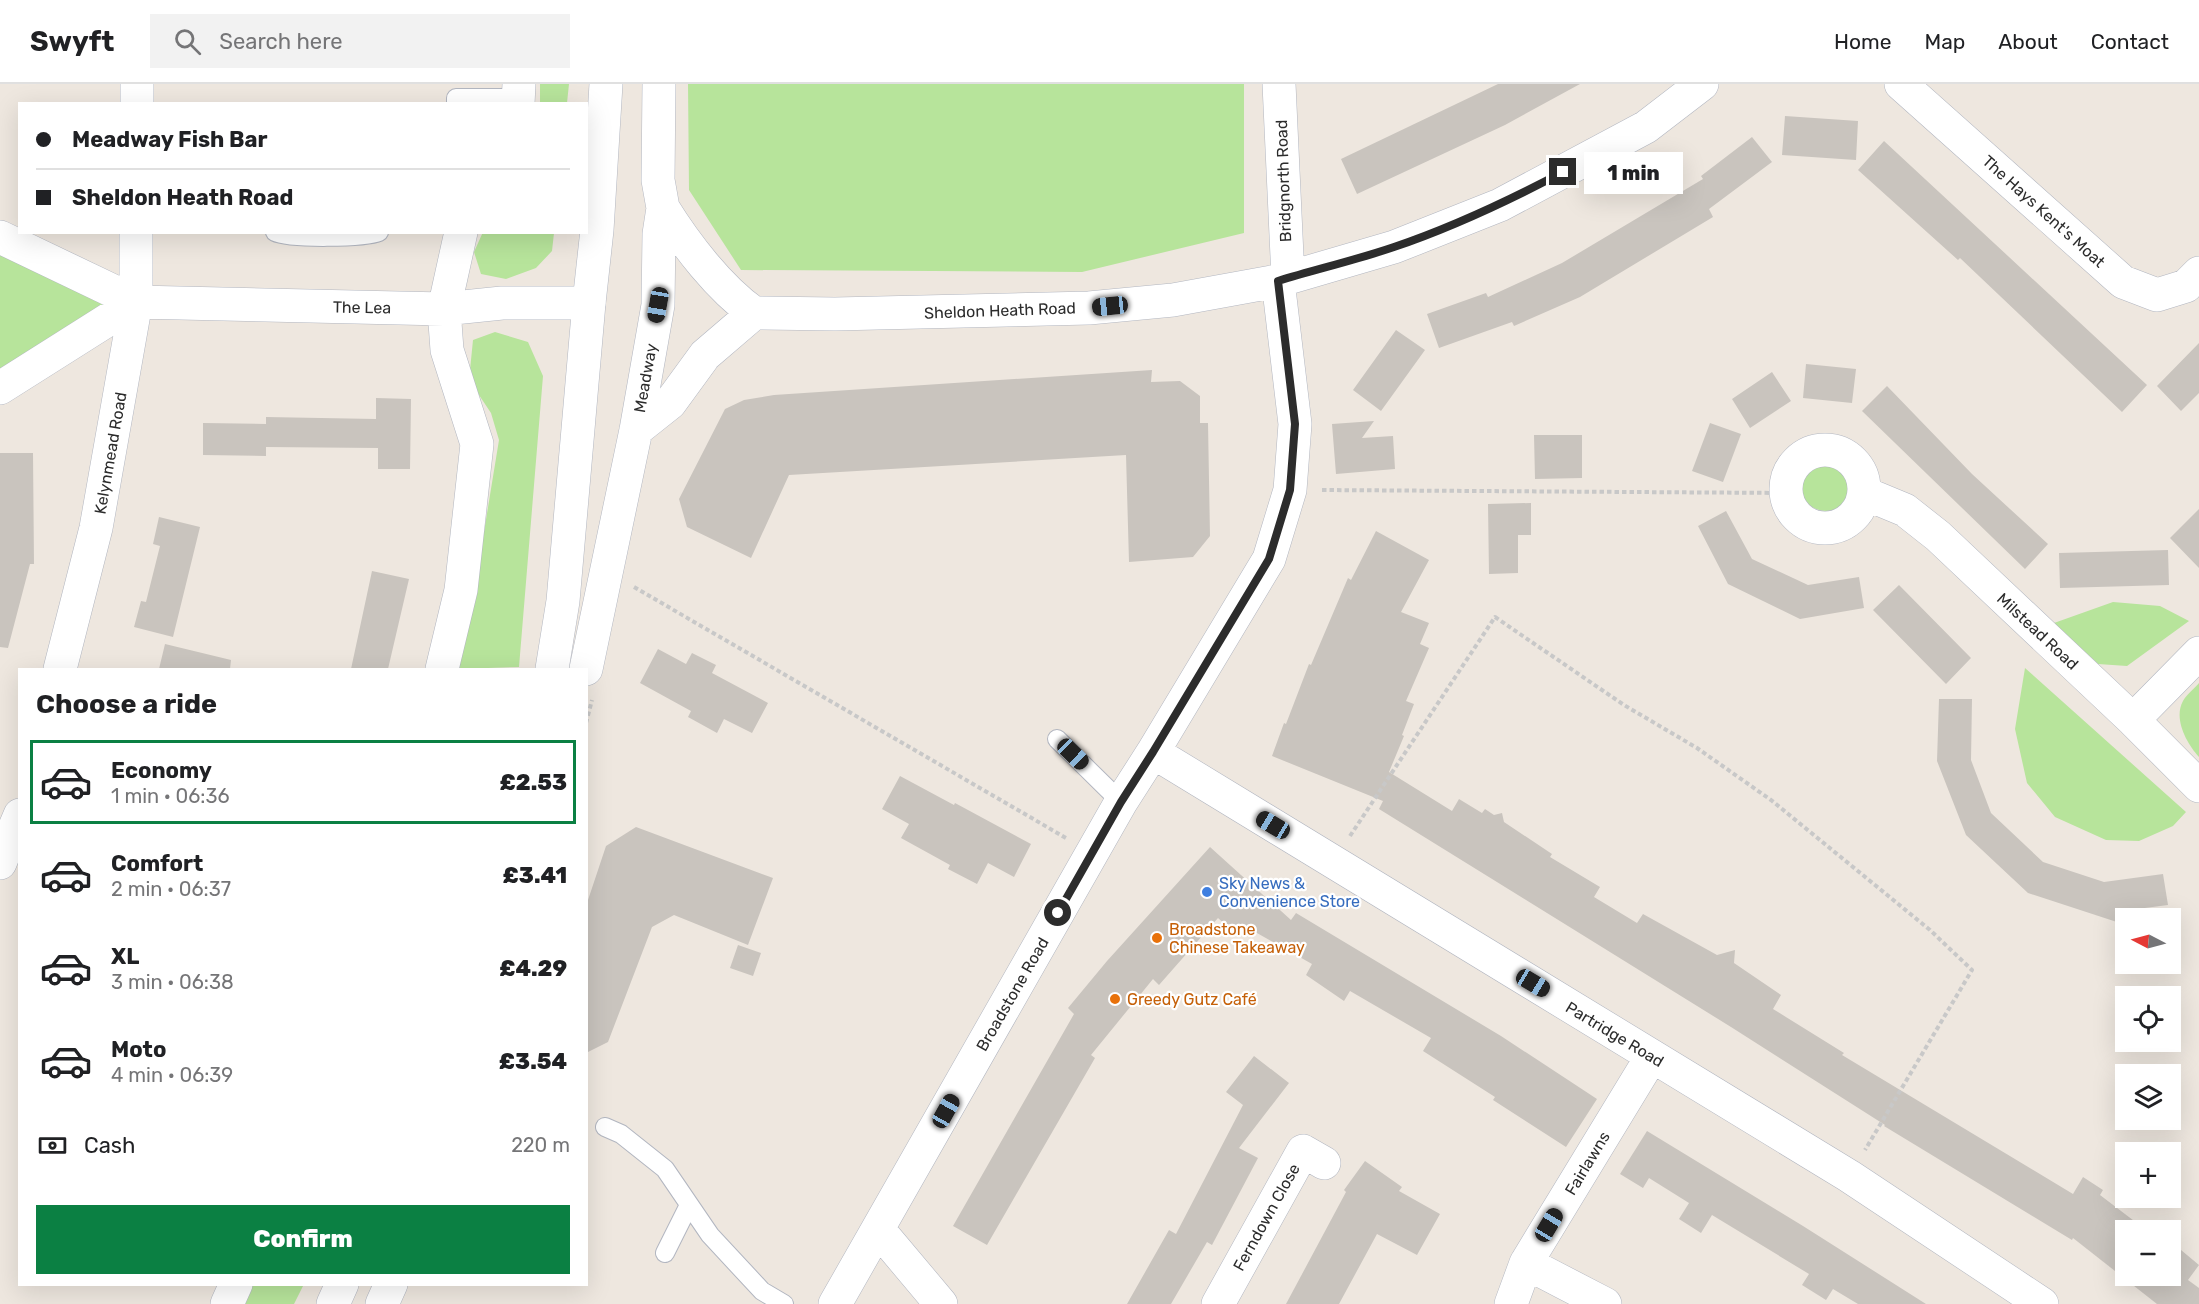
<!DOCTYPE html>
<html lang="en">
<head>
<meta charset="utf-8">
<style>
	:root { --surface:#fff; --page:#f2f2f2; --text:#202124; --muted:#757577; --line:#e0e0e0; --accent:#0b8043 }
	body { margin:0; font-family:Rubik,sans-serif; background:var(--page); color:var(--text); height:100vh; display:flex; flex-direction:column; font-size:22px; white-space:nowrap }
	* { box-sizing:border-box; margin:0 }
	p { font-size:20px; color:var(--muted) }
	.icon { flex:none; width:33px; height:33px; fill:none; stroke:currentColor; stroke-width:2; stroke-linecap:round; stroke-linejoin:round }
	.map { position:relative; flex:1; overflow:hidden }
	.side { position:absolute; left:18px; top:584px; width:570px; height:618px; display:flex; flex-direction:column; background:var(--surface); border-radius:0px; box-shadow:0 6px 24px #0002 }
	.side>* { flex:none }
	.hud { position:absolute; left:18px; top:18px; width:570px; height:132px; border-radius:0px; box-shadow:0 6px 24px #0002; display:grid; align-content:center; height:132px; padding:0 18px; background:var(--surface) }
	.needle { width:39px; rotate:276deg }
	.tools { position:absolute; left:2115px; top:824px; display:grid; gap:12px }
	.tools a { display:grid; place-items:center; width:66px; height:66px; border-radius:0px; background:var(--surface); box-shadow:0 6px 24px #0002; font-size:30px }
	.end { position:absolute; width:27px; height:27px; margin:-14px; border:8px solid #2c2c2c; background:#fff; box-shadow:0 0 0 3px #fff }
	.from { border-radius:50% }
	.bubble { position:absolute; height:42px; border-radius:0px; background:var(--surface); box-shadow:0 6px 24px #0002; font-size:20px; font-weight:800; line-height:42px; text-align:center }
	.car { position:absolute; width:18px; height:36px; margin:-18px -9px; border-radius:8px; box-shadow:0 0 4px 2px #0007; background:linear-gradient(#222 24%,#8ab4d8 0 40%,#222 0 76%,#8ab4d8 0 86%,#222 0) }
	.hud b { display:flex; align-items:center; gap:21px; height:57px; font-size:22px }
	.hud b+b { border-top:2px solid var(--line) }
	.hud i { width:15px; height:15px; background:var(--text) }
	ul { padding:0; list-style:none }
	li { display:flex; align-items:center; gap:18px; height:84px; margin:0 12px 9px; padding:0 6px; border:3px solid transparent; border-radius:0px }
	li div { flex:1 }
	li b { display:block; font-size:22px }
	li em { font-style:normal; font-weight:800 }
	li.selected { border-color:var(--accent) }
	li>.icon { width:54px; height:54px; stroke-width:1.5 }
	h2 { padding:0 18px; font-size:27px; line-height:72px }
	.pay { display:flex; align-items:center; gap:15px; height:66px; padding:0 18px; font-size:22px }
	.pay p { margin-inline-start:auto }
	.cta { display:flex; gap:12px; margin-top:auto; padding:12px 18px }
	.cta a { flex:1; height:69px; border-radius:0px; background:var(--accent); color:#fff; font-size:24px; font-weight:800; line-height:69px; text-align:center }
	header { display:flex; align-items:center; gap:36px; box-sizing:border-box; height:84px; padding:0 30px; background:var(--surface); border-bottom:2px solid var(--line) }
	header strong { font-size:28px }
	nav { display:flex; gap:33px; margin-inline-start:auto; font-size:21px }
	.search { width:420px; height:54px; background:var(--page); display:flex; align-items:center; gap:15px; box-sizing:border-box; padding:0 21px; border-radius:0px; color:var(--muted); font-size:22px }
	.map>svg:first-child { display:block }
	.green { fill:#b7e49b }
	.building { fill:#c9c4be }
	.lines { fill:none; stroke-linecap:round; stroke-linejoin:round }
	.lane-casing { stroke:#b2b6c0; stroke-width:20 }
	.street-casing { stroke:#b2b6c0; stroke-width:34 }
	.secondary-casing { stroke:#b2b6c0; stroke-width:34 }
	.path { stroke:#c8c8c8; stroke-width:4; stroke-dasharray:4.5 3; stroke-linecap:butt }
	.lane { stroke:#fff; stroke-width:18 }
	.street { stroke:#fff; stroke-width:33 }
	.secondary { stroke:#fff; stroke-width:33 }
	.route { stroke:#2c2c2c; stroke-width:8 }
	.shop-dot { fill:#3f7fe0; stroke:#fff; stroke-width:2 }
	.food-dot { fill:#e8710a; stroke:#fff; stroke-width:2 }
	.labels { text-anchor:middle; stroke-width:4.5; stroke-linejoin:round; paint-order:stroke }
	.street-label { font-size:16px; fill:#2c2c2c; stroke:#fff }
	.shop-label { font-size:16px; fill:#366cbe; stroke:#fff; text-anchor:start }
	.food-label { font-size:16px; fill:#c56008; stroke:#fff; text-anchor:start }
</style>
</head>
<body>
<header>
<strong>Swyft</strong>
<div class="search"><svg class="icon" aria-label="search" viewBox="0 0 24 24"><circle cx="10" cy="10" r="6"/><path d="M15 15l6 6"/></svg>Search here</div>
<nav><a>Home</a><a>Map</a><a>About</a><a>Contact</a></nav>
</header>
<div class="map">
<svg width="2199" height="1220" viewBox="0 0 2199 1220">
	<rect width="100%" height="100%" fill="#eee7df"/>
	<!-- green -->
	<path class="green" d="M540 0H569L567 19H540Z
		M688 0H1244V149L1082 188 741 186 689 106Z
		M483 148 554 149 552 167 536 184 506 195 481 190 474 168Z
		M0 166 93 201 102 221 0 288Z
		M495 248 528 258 543 292 519 583 458 585 474 509 499 356 491 329 477 308 470 286 473 256Z
		M1800 401a26 26 0 1 1 52 0a26 26 0 1 1-52 0Z
		M2113 518 2160 522 2189 537 2127 582 2098 580 2054 539Z
		M2025 584 2186 728 2173 742 2139 757 2106 756 2055 733 2027 699 2015 645Z
		M2199 599V673C2187 660 2173 635 2183 617 2186 611 2194 605 2199 599Z
		M252 1200H304L294 1220H244Z"/>
	<!-- building -->
	<path class="building" d="M1498 0H1580L1505 41 1357 110 1341 75Z
		M1785 32 1858 37 1856 76 1782 71Z
		M1752 53 1772 78 1709 125 1713 133 1580 213 1514 242 1512 238 1439 264 1427 230 1486 209 1488 213 1562 179 1703 95 1701 92Z
		M1884 57 2147 301 2122 328 1960 174 1958 176 1858 86Z
		M1396 246 1425 266 1381 327 1353 306Z
		M2199 259V309L2181 327 2157 302Z
		M1806 280 1856 285 1852 319 1803 314Z
		M1152 286 1151 298 1180 297 1200 312V339H1208L1210 452 1193 473 1129 478 1126 371 789 391 751 474 687 443 679 415 725 325 744 316 774 311Z
		M1772 288 1791 317 1750 344 1732 315Z
		M1887 302 1972 390 2048 460 2025 485 1862 327Z
		M376 314 411 315 410 385H378V364L266 363V372L203 371V339L266 340V333L376 335Z
		M1374 337 1362 354 1393 352 1395 385 1336 390 1332 340Z
		M1710 339 1741 350 1723 398 1692 387Z
		M1534 351H1582V394L1535 395Z
		M0 369H33L34 480H30L8 564 0 563Z
		M1531 419V451H1518V489L1489 490 1488 420Z
		M2199 425V484L2170 454Z
		M1726 427 1752 475 1808 501 1859 493 1864 524 1800 535 1728 500 1698 442Z
		M159 433 200 443 173 553 134 543 141 517 146 518 160 462 153 460Z
		M1376 447 1429 476 1401 528 1429 539 1420 560 1429 564 1406 617 1414 620 1402 651 1404 652 1389 688 1452 727 1459 715 1482 729 1485 725 1494 731 1502 729 1504 738 1552 770 1550 773 1600 803 1594 813 1637 839 1643 830 1717 871 1735 866 1734 879 1781 911 1773 925 1844 969 1842 971 2073 1110 2083 1093 2103 1106 2100 1111 2146 1146H2126V1191H2170V1164L2178 1170 2181 1166 2199 1181 2188 1196 2199 1204V1220H2157L2073 1154 2072 1156 1884 1042 1885 1041 1731 943 1379 725 1383 717 1272 672 1284 639 1286 640 1309 580 1311 581 1348 494 1351 496Z
		M2168 466 2169 501 2060 504 2059 469Z
		M372 487 409 495 388 585H351Z
		M1899 501 1971 574 1946 600 1873 526Z
		M165 560 231 576 230 585H159Z
		M658 565 686 580 692 569 716 581 712 589 768 619 752 649 724 635 717 649 688 633 691 627 640 599Z
		M1939 615H1972L1971 676 1991 729 2043 778 2104 798 2163 790 2168 821 2137 825 2138 834H2126V841L2028 809 1966 751 1937 677Z
		M900 692 954 721 955 719 1031 760 1014 793 988 779 977 800 948 785 950 781 901 754 909 740 882 725Z
		M636 743 773 794 748 861 674 831 652 843 608 958 586 969V822L606 762Z
		M1210 763 1291 836 1296 829 1501 952 1597 1015 1566 1063 1493 1016 1495 1013 1423 967 1431 954 1350 907 1344 917 1306 891 1312 880 1241 840 1233 848 1218 834 1159 901 1153 895 1091 971 1095 974 987 1161 953 1142 1074 930 1068 924 1107 877Z
		M738 861 761 869 753 892 730 884Z
		M1254 972 1289 999 1239 1064 1258 1074 1212 1161 1207 1158 1171 1220H1127L1169 1146 1176 1150 1243 1021 1226 1008Z
		M1647 1047 1803 1142 1926 1220H1858L1833 1205 1826 1216 1802 1201 1809 1190 1712 1131 1701 1149 1679 1135 1689 1119 1649 1094 1643 1104 1620 1090Z
		M1365 1077 1402 1103 1399 1107 1440 1130 1417 1171 1377 1150 1339 1220H1286L1346 1108 1344 1106Z"/>
	<g class="lines">
		<!-- lane casing -->
		<g class="lane-casing">
			<path id="lane" d="M456 20V14H518
				M275 148C289 155 365 154 379 148
				M1057 655 1121 718
				M605 1043 621 1050 665 1085 710 1151 762 1207 784 1220
				M665 1169 689 1121"/>
		</g>
		<!-- street casing -->
		<g class="street-casing">
			<path id="street" d="M1279 0 1288 194
				M1901 0 2123 198 2157 211 2186 202 2199 189
				M137 20V0
				M518 20 519 0
				M663 124C686 161 719 204 754 229
				M0 153 136 218 444 225 502 219H589
				M754 229 835 230 1089 224 1173 216 1278 197 1394 163 1500 121 1646 43 1702 0
				M0 304 136 218
				M636 346 670 319 705 271 754 229
				M1786 405a39 39 0 1 1 78 0a39 39 0 1 1-78 0Z
				M1864 409 1905 426 1938 452 2133 636 2199 702
				M60 585 96 444 136 218V148
				M442 585 461 506 477 360 447 266 444 225 461 148
				M586 585 636 346 658 221 659 150 663 124 658 96 659 0
				M2133 636 2199 569
				M1153 668 1849 1092 2042 1220
				M0 779 20 731
				M878 1145 941 1220
				M1526 1179 1605 1220
				M227 1220 236 1200
				M382 1220 391 1200
				M835 1220 1121 718 1153 668 1269 475 1290 406 1295 340 1278 197
				M1218 1220 1303 1067 1324 1079
				M1511 1220 1526 1179 1652 972"/>
		</g>
		<!-- secondary casing -->
		<g class="secondary-casing">
			<path id="secondary" d="M552 585 563 517 589 219 597 146 606 0
				M333 1220 342 1200"/>
		</g>
		<!-- path -->
		<path class="path" d="M1322 406 1786 409
			M634 503 1066 754
			M586 639 592 616
			M1350 752 1495 533 1624 621 1697 664 1771 716 1930 846 1972 886 1865 1066"/>
		<!-- lane -->
		<use href="#lane" class="lane"/>
		<!-- street -->
		<use href="#street" class="street"/>
		<!-- secondary -->
		<use href="#secondary" class="secondary"/>
	</g>
	<g class="lines">
		<!-- route -->
		<path class="route" d="M1058 829 1121 718 1153 668 1269 475 1290 406 1295 340 1278 197C1317 185 1356 176 1394 163 1453 143 1508 117 1563 88"/>
	</g>
	<!-- markers -->
	<circle class="shop-dot" cx="1207" cy="808" r="6"/>
	<g class="food-dot">
		<circle cx="1157" cy="854" r="6"/>
		<circle cx="1115" cy="915" r="6"/>
	</g>
	<g class="labels">
		<!-- street labels -->
		<g class="street-label">
			<text transform="translate(1283 97) rotate(-92)" y="6">Bridgnorth Road</text>
			<text transform="translate(2044 127) rotate(42)" y="6">The Hays Kent's Moat</text>
			<text transform="translate(362 223) rotate(1)" y="6">The Lea</text>
			<text transform="translate(1000 226) rotate(-2)" y="6">Sheldon Heath Road</text>
			<text transform="translate(645 294) rotate(-80)" y="6">Meadway</text>
			<text transform="translate(110 369) rotate(-80)" y="6">Kelynmead Road</text>
			<text transform="translate(2038 547) rotate(43)" y="6">Milstead Road</text>
			<text transform="translate(1012 910) rotate(-60)" y="6">Broadstone Road</text>
			<text transform="translate(1615 950) rotate(31)" y="6">Partridge Road</text>
			<text transform="translate(1587 1079) rotate(-59)" y="6">Fairlawns</text>
			<text transform="translate(1266 1133) rotate(-61)" y="6">Ferndown Close</text>
		</g>
		<!-- shop labels -->
		<g class="shop-label">
			<text x="1219" y="805">Sky News &amp;<tspan x="1219" dy="18">Convenience Store</tspan></text>
		</g>
		<!-- food labels -->
		<g class="food-label">
			<text x="1169" y="851">Broadstone<tspan x="1169" dy="18">Chinese Takeaway</tspan></text>
			<text x="1127" y="921">Greedy Gutz Café</text>
		</g>
	</g>
</svg>
<div class="tools">
<a><svg class="needle" viewBox="-14 -14 28 28"><path d="M0-13l5 13h-10z" fill="#e53935"/><path d="M0 13l5-13h-10z" fill="#757577"/></svg></a>
<a><svg class="icon" aria-label="locate" viewBox="0 0 24 24"><circle cx="12" cy="12" r="6"/><path d="M12 2v4M12 18v4M2 12h4M18 12h4"/></svg></a>
<a><svg class="icon" aria-label="layers" viewBox="0 0 24 24"><path d="M12 4l9 5-9 5-9-5zM3 14l9 5 9-5"/></svg></a>
<a>+</a>
<a>−</a>
</div>
<i class="end from" style="left:1058px;top:829px"></i>
<i class="end" style="left:1563px;top:88px"></i>
<div class="bubble" style="left:1584px;top:68px;width:99px">1 min</div>
<i class="car" style="left:658px;top:221px;rotate:190deg"></i>
<i class="car" style="left:1110px;top:222px;rotate:264deg"></i>
<i class="car" style="left:1073px;top:670px;rotate:134deg"></i>
<i class="car" style="left:1273px;top:741px;rotate:301deg"></i>
<i class="car" style="left:1533px;top:899px;rotate:121deg"></i>
<i class="car" style="left:946px;top:1027px;rotate:29deg"></i>
<i class="car" style="left:1549px;top:1141px;rotate:31deg"></i>
<div class="hud">
<b><i class="from"></i>Meadway Fish Bar</b>
<b><i></i>Sheldon Heath Road</b>
</div>
<section class="side">
<h2>Choose a ride</h2>
<ul>
<li class="selected"><svg class="icon" aria-label="car" viewBox="0 0 24 24"><path d="M5 17H2v-5l4-1 3-4h7l3 4 3 1v5h-3M9 17h6M6 11h13"/><circle cx="7" cy="17" r="2"/><circle cx="17" cy="17" r="2"/></svg><div><b>Economy</b><p>1 min · 06:36</p></div><em>£2.53</em></li>
<li><svg class="icon" aria-label="car" viewBox="0 0 24 24"><path d="M5 17H2v-5l4-1 3-4h7l3 4 3 1v5h-3M9 17h6M6 11h13"/><circle cx="7" cy="17" r="2"/><circle cx="17" cy="17" r="2"/></svg><div><b>Comfort</b><p>2 min · 06:37</p></div><em>£3.41</em></li>
<li><svg class="icon" aria-label="car" viewBox="0 0 24 24"><path d="M5 17H2v-5l4-1 3-4h7l3 4 3 1v5h-3M9 17h6M6 11h13"/><circle cx="7" cy="17" r="2"/><circle cx="17" cy="17" r="2"/></svg><div><b>XL</b><p>3 min · 06:38</p></div><em>£4.29</em></li>
<li><svg class="icon" aria-label="car" viewBox="0 0 24 24"><path d="M5 17H2v-5l4-1 3-4h7l3 4 3 1v5h-3M9 17h6M6 11h13"/><circle cx="7" cy="17" r="2"/><circle cx="17" cy="17" r="2"/></svg><div><b>Moto</b><p>4 min · 06:39</p></div><em>£3.54</em></li>
</ul>
<div class="pay"><svg class="icon" aria-label="cash" viewBox="0 0 24 24"><path d="M3 7h18v10H3z"/><circle cx="12" cy="12" r="2"/></svg>Cash<p>220 m</p></div>
<div class="cta"><a>Confirm</a></div>
</section>
</div>
</body>
</html>
